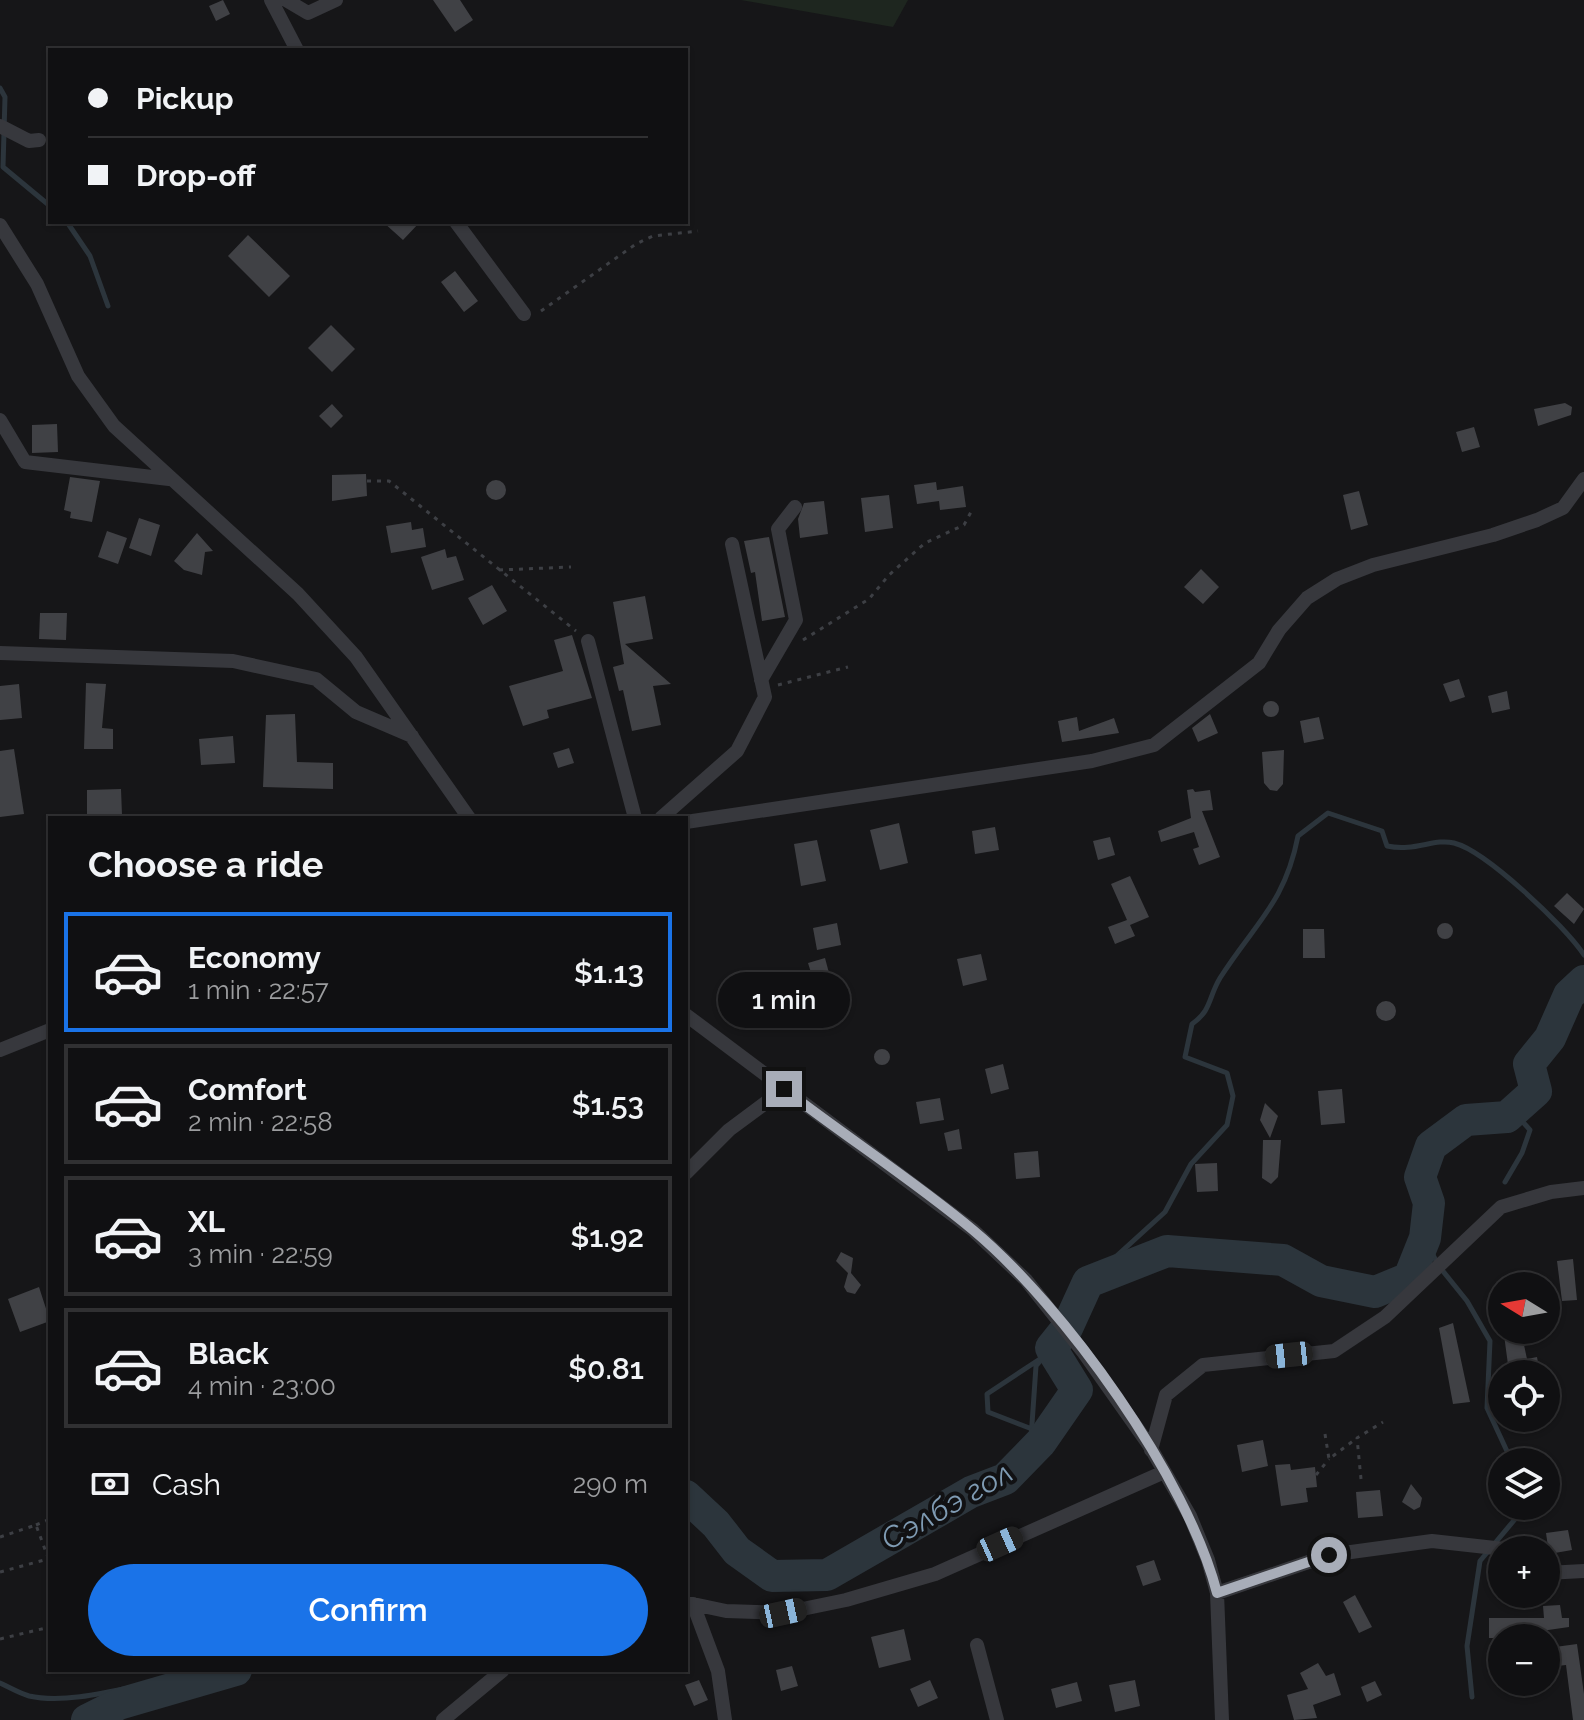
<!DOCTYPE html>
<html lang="en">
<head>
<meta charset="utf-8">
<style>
	:root { --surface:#101012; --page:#19191b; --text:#f1f3f6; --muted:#9c9d9f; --line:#303032; --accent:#1a73e8 }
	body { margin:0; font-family:Raleway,sans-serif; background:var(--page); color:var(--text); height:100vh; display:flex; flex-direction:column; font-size:30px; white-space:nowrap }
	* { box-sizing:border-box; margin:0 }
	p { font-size:26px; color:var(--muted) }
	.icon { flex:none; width:44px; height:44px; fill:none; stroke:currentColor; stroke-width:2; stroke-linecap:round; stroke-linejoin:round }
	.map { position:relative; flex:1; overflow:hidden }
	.details { position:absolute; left:48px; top:816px; width:640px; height:856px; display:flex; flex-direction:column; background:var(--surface); border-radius:0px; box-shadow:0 2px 6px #0004,0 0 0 2px var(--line) }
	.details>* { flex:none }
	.hud { position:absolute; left:48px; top:48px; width:640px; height:176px; border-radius:0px; box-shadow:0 2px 6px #0004,0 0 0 2px var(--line); display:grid; align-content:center; height:176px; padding:0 40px; background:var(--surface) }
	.needle { width:52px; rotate:281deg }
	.controls { position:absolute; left:1488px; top:1272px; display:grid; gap:16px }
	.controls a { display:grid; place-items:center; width:72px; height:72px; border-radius:50%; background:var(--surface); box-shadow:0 2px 6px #0004,0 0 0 2px var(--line); font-size:40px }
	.end { position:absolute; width:36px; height:36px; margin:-18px; border:10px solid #a8adb8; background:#111; box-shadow:0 0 0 4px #111 }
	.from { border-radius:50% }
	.bubble { position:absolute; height:56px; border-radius:28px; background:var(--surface); box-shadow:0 2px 6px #0004,0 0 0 2px var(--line); font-size:26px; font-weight:600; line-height:56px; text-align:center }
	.car { position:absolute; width:24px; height:48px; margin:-24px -12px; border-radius:10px; box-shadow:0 0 6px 2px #0007; background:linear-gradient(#222 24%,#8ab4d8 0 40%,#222 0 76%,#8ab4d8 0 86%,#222 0) }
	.hud b { display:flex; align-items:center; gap:28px; height:76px; font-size:30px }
	.hud b+b { border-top:2px solid var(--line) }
	.hud i { width:20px; height:20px; background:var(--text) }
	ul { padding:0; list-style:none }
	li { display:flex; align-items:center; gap:24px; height:120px; margin:0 16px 12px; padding:0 24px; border:4px solid var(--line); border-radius:0px }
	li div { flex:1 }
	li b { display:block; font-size:30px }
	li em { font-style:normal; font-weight:600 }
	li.active { border-color:var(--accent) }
	li>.icon { width:72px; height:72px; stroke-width:1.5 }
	h2 { padding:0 40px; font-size:36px; line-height:96px }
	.pay { display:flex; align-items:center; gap:20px; height:88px; padding:0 40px; font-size:30px }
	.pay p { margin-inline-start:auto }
	.button { display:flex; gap:16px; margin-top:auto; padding:16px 40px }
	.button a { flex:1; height:92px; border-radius:48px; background:var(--accent); color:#fff; font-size:32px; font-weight:600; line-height:92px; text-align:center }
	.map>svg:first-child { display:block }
	.green { fill:#1e261f }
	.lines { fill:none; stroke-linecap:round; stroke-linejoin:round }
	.stream { stroke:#2c353c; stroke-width:5 }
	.river { stroke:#2c353c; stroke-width:32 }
	.building { fill:#404145 }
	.path { stroke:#3d3f44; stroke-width:3; stroke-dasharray:4 6; stroke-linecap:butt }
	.minor { stroke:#37383d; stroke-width:14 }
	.route { stroke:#a8adb8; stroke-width:10 }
	.labels { text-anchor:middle; stroke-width:8; stroke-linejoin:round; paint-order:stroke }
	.water-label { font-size:30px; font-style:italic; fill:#7f9bb3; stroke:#111113 }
</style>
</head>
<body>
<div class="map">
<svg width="1584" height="1720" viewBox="0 0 1584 1720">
	<rect width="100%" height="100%" fill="#161618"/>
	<!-- green -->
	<path class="green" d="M741 0H908L893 27Z"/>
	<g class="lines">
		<!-- stream -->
		<path class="stream" d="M0 88 5 97 3 167 50 206
			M67 222 90 256 108 306
			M1505 1182 1522 1153 1530 1130 1513 1111
			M1425 1238 1438 1265 1467 1301 1490 1341 1487 1408 1512 1462
			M1088 1282 1165 1212 1191 1164 1227 1125 1233 1096 1227 1073 1185 1057 1192 1024C1212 1010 1208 998 1220 978 1255 923 1285 903 1298 836L1328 813 1382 831 1387 846C1415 852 1434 838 1454 843 1486 851 1566 927 1584 955
			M1032 1429 988 1412 987 1394 1043 1357
			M1030 1453 1036 1366 1051 1348
			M0 1683C9 1687 19 1693 29 1696 83 1708 162 1673 222 1674L227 1670
			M1472 1697 1467 1646 1480 1561 1521 1512V1506"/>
		<!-- river -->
		<path class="river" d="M686 1496 716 1524 737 1551 772 1576 827 1575 971 1492 1005 1479 1041 1442 1077 1390 1051 1348 1067 1328 1088 1282 1167 1251 1283 1260 1321 1281 1375 1292 1409 1278 1425 1238 1429 1203 1420 1177 1431 1146 1466 1120 1507 1117 1536 1091 1529 1064 1550 1038 1569 995 1584 981
			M87 1720 119 1704 236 1670"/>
	</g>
	<!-- building -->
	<path class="building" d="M223 0 230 14 216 21 209 6Z
		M433 0H460L473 20 455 32Z
		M383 222H420L403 240Z
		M248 235 290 276 269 297 228 256Z
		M455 271 478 301 464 312 441 282Z
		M331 325 355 349 332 372 308 348Z
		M1565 403 1572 407 1571 415 1538 426 1534 409Z
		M332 404 343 416 331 428 319 416Z
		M57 424 58 452 32 453V425Z
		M1474 427 1480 447 1462 452 1456 432Z
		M366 474 367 496 332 501V475Z
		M70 477 100 481 92 522 70 518 71 512 64 510Z
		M486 490a10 10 0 1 1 20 0a10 10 0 1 1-20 0Z
		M936 482 937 490 963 486 966 507 940 510 939 501 917 504 914 485Z
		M1359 491 1368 525 1351 530 1343 495Z
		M889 495 893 528 865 532 861 498Z
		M824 501 828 534 800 538 798 519 804 503Z
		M139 518 160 525 151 556 129 548Z
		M411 522 412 530 423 528 426 547 391 553 386 526Z
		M107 531 127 538 118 564 98 557Z
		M197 533 213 551 205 552 202 575 184 570 174 561Z
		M769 537 785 617 762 621 755 572 751 573 744 541Z
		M445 549 447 558 456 556 464 580 432 590 421 557Z
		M1201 569 1219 587 1203 604 1184 587Z
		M492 585 507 611 483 625 468 598Z
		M645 596 653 639 625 644 671 684 653 686 661 725 632 731 623 690 619 691 613 667 624 664 613 602Z
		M40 613H67L66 640 39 639Z
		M572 635 592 698 547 710 549 718 523 726 509 686 563 671 554 640Z
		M1459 679 1465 697 1450 702 1443 684Z
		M86 683 106 684 102 728 113 729V749H84Z
		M19 684 22 718 0 720V686Z
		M1507 691 1510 709 1492 713 1488 696Z
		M1263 709a8 8 0 1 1 16 0a8 8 0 1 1-16 0Z
		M295 714 297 762 333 763V789L263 787 266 715Z
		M1210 714 1218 733 1198 742 1192 728Z
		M1077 717 1079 731 1114 718 1119 733 1062 742 1058 721Z
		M1319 717 1324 739 1304 743 1300 721Z
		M233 736 235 763 201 765 199 739Z
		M569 748 574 763 558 768 553 753Z
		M14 749 24 814 0 817V751Z
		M1284 750 1283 784 1277 791 1270 790 1264 783 1262 752Z
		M121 789 122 815 87 816V790Z
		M1193 789 1195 792 1210 790 1213 810 1202 811 1220 857 1199 865 1193 849 1199 847 1194 832 1161 842 1158 831 1191 818 1187 790Z
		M899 823 908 863 880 870 870 830Z
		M995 827 999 850 975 854 972 831Z
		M1110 837 1115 855 1098 860 1093 841Z
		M817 840 826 881 801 886 794 844Z
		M1130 876 1149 917 1130 925 1135 936 1115 944 1108 927 1127 920 1111 884Z
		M1567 893 1584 909 1574 924 1554 906Z
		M1437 931a8 8 0 1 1 16 0a8 8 0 1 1-16 0Z
		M837 923 841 945 817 950 813 928Z
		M1303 929H1324L1325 958H1303Z
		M981 954 987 980 963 986 957 959Z
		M825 958 833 988 817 992 808 963Z
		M1376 1011a10 10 0 1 1 20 0a10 10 0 1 1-20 0Z
		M874 1057a8 8 0 1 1 16 0a8 8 0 1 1-16 0Z
		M1003 1064 1009 1089 991 1094 985 1069Z
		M1342 1089 1345 1123 1321 1125 1318 1091Z
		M940 1098 944 1120 920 1124 916 1102Z
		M1265 1103 1278 1116 1270 1138 1260 1120Z
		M959 1129 962 1149 948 1151 944 1133Z
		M1263 1140H1281L1278 1177 1271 1184 1262 1178Z
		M1038 1151 1040 1177 1016 1179 1014 1153Z
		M1217 1163 1218 1191 1197 1192 1195 1164Z
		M841 1252 853 1258 851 1273 861 1285 855 1294 847 1292 844 1287 848 1273 836 1261Z
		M1573 1259 1577 1300 1562 1301 1557 1261Z
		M39 1287 50 1321 20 1332 8 1299Z
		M1453 1323 1470 1402 1453 1404 1439 1328Z
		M1521 1331 1527 1359 1537 1357 1540 1374 1509 1372 1504 1335Z
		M1263 1440 1268 1466 1242 1472 1237 1445Z
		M1290 1464 1291 1470 1315 1467 1317 1487 1306 1488 1308 1502 1281 1506 1275 1465Z
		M1411 1484 1422 1498 1420 1507 1414 1510 1402 1502Z
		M1380 1490 1383 1516 1358 1518 1356 1492Z
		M1568 1530 1572 1550 1549 1554 1546 1533Z
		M1154 1560 1161 1580 1143 1586 1136 1566Z
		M1355 1595 1372 1627 1359 1633 1343 1602Z
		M1560 1605 1562 1618H1569V1627L1520 1634V1638H1489V1618H1544L1543 1606Z
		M904 1629 911 1660 879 1668 871 1637Z
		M1577 1644 1584 1694V1720H1573L1566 1665 1557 1666 1555 1647Z
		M1318 1663 1326 1676 1334 1673 1341 1695 1313 1705 1317 1718 1294 1720 1287 1695 1308 1689 1300 1673Z
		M792 1666 798 1686 781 1691 776 1670Z
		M699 1680 708 1700 694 1706 685 1685Z
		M930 1680 938 1698 918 1707 910 1689Z
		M1135 1680 1140 1706 1115 1712 1109 1685Z
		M1375 1681 1382 1695 1367 1702 1361 1687Z
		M1077 1682 1082 1701 1056 1708 1051 1689Z"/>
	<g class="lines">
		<!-- path -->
		<path class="path" d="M541 311 636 244 653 236 698 231
			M367 481H389L576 631
			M499 570 571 567
			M803 640 869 599 889 575 925 543 964 525 972 510
			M778 685 848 667
			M1325 1434 1329 1459 1357 1438
			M1316 1475 1329 1459
			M1361 1479 1357 1438 1383 1422
			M36 1525 50 1519
			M0 1537 36 1525 50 1563
			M0 1572 48 1559
			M0 1639 50 1627"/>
		<!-- minor -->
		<path class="minor" d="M271 0 297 50
			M286 0 308 13 336 0
			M0 126 29 141 39 140
			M456 222 524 314
			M0 225 37 284 78 376 114 426 298 594 356 657 469 818
			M0 420 25 462 169 479
			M588 641 635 818
			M0 653 233 661 316 679 356 712 412 736
			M761 680 796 620 778 529 795 507
			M661 818 737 751 765 697 732 544
			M686 822 1092 761 1154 745 1259 663 1279 630 1307 598 1337 579 1373 565 1493 535 1537 520 1563 508 1584 479
			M686 1015 973 1230 1026 1280 1084 1353 1149 1445 1190 1516 1208 1560 1217 1593 1222 1720
			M0 1050 50 1030
			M686 1173 729 1130 784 1089
			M1151 1450 1166 1395 1203 1365 1334 1351 1385 1317 1501 1207 1551 1192 1584 1188
			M1546 1573 1584 1571
			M1217 1593 1329 1555 1432 1541 1513 1550
			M687 1604H693L718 1671 725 1720
			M693 1604 726 1611 783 1613 846 1600 935 1574 1164 1472
			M977 1645 997 1720
			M443 1720 503 1670"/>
	</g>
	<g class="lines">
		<!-- route -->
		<path class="route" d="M784 1089C846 1137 913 1180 973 1230 1065 1307 1187 1477 1217 1593L1329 1555"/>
	</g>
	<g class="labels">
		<!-- water labels -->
		<g class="water-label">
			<text transform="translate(947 1506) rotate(-30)" y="10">Сэлбэ гол</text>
		</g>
	</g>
</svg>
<div class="controls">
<a><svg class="needle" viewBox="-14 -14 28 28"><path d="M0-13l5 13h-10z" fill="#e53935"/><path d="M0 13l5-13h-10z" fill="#9c9d9f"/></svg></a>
<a><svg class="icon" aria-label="locate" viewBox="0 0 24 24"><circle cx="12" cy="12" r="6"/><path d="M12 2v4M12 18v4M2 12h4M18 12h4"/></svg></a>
<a><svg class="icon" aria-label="layers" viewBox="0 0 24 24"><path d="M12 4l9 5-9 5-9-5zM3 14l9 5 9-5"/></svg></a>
<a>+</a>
<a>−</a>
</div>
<i class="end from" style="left:1329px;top:1555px"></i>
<i class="end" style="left:784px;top:1089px"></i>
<div class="bubble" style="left:718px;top:972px;width:132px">1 min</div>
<i class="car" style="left:1289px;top:1355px;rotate:264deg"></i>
<i class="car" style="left:1000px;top:1544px;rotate:66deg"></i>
<i class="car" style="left:783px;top:1613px;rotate:78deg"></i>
<div class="hud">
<b><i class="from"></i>Pickup</b>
<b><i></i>Drop-off</b>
</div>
<section class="details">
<h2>Choose a ride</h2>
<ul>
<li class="active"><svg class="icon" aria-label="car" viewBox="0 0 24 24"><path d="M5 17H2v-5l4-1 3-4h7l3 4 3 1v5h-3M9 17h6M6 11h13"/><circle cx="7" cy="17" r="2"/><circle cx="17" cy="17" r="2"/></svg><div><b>Economy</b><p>1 min · 22:57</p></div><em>$1.13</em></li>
<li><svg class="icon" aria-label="car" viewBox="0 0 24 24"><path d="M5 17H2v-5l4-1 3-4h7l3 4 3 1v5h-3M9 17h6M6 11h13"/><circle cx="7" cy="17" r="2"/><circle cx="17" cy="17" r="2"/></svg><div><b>Comfort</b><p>2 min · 22:58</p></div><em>$1.53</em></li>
<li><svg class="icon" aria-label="car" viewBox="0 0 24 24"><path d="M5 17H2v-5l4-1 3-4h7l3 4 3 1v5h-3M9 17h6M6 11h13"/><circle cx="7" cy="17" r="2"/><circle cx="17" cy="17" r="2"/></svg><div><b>XL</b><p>3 min · 22:59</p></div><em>$1.92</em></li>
<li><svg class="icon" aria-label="car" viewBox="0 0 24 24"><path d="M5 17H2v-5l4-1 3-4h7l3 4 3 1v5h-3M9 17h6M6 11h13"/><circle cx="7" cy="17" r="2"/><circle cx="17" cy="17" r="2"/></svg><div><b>Black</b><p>4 min · 23:00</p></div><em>$0.81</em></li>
</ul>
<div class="pay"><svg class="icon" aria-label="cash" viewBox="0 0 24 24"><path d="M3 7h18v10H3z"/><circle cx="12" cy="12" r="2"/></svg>Cash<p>290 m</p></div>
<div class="button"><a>Confirm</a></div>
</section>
</div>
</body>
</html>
